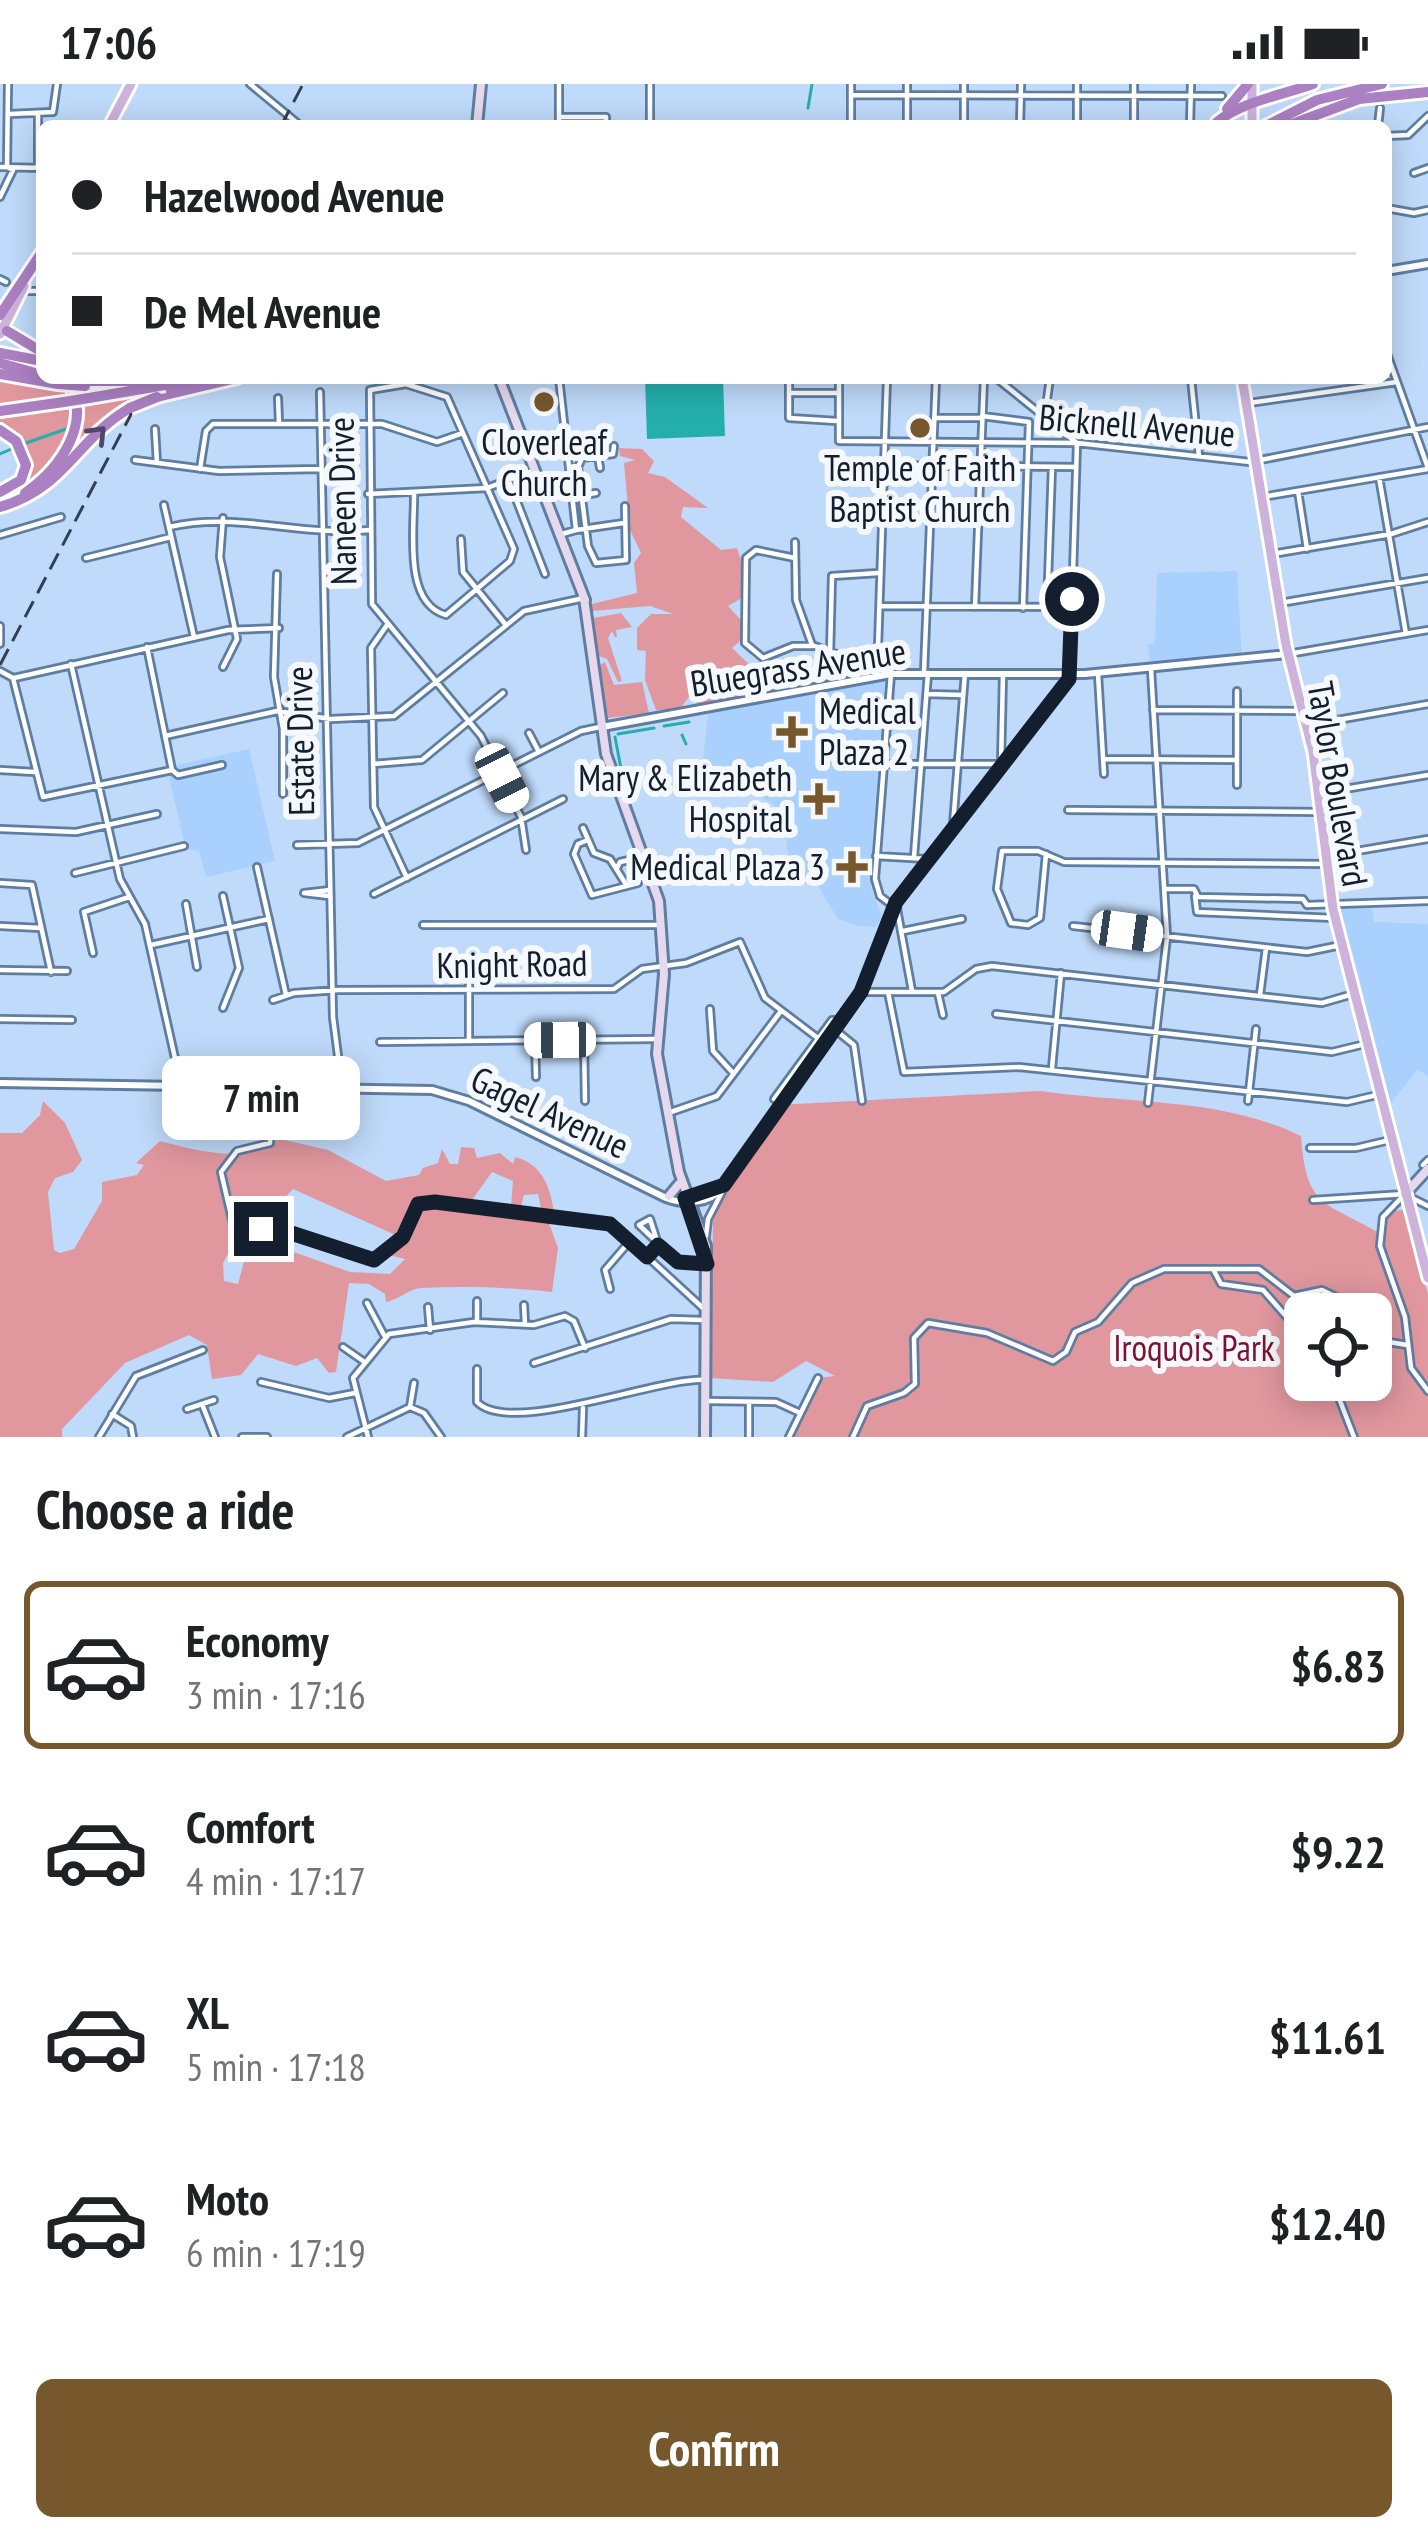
<!DOCTYPE html>
<html lang="en">
<head>
<meta charset="utf-8">
<style>
	:root { --surface:#fff; --page:#f6f6f6; --text:#202124; --muted:#757577; --line:#e0e0e0; --accent:#77582d }
	body { margin:0; font-family:"PT Sans Narrow",sans-serif; background:var(--page); color:var(--text); height:100vh; display:flex; flex-direction:column; font-size:45px; white-space:nowrap }
	* { box-sizing:border-box; margin:0 }
	p { font-size:39px; color:var(--muted) }
	.icon { flex:none; width:66px; height:66px; fill:none; stroke:currentColor; stroke-width:2; stroke-linecap:round; stroke-linejoin:round }
	.map { position:relative; height:1353px; overflow:hidden }
	.panel { display:flex; flex-direction:column; background:var(--surface); flex:1 }
	.panel>* { flex:none }
	.guide { position:absolute; left:36px; top:36px; width:1356px; height:264px; border-radius:18px; box-shadow:0 6px 30px #0003; display:grid; align-content:center; height:264px; padding:0 36px; background:var(--surface) }
	.fabs { position:absolute; left:1284px; top:1209px; display:grid; gap:24px }
	.fabs a { display:grid; place-items:center; width:108px; height:108px; border-radius:18px; background:var(--surface); box-shadow:0 6px 30px #0003; font-size:60px }
	.end { position:absolute; width:54px; height:54px; margin:-27px; border:15px solid #131f2e; background:#fff; box-shadow:0 0 0 6px #fff }
	.from { border-radius:50% }
	.bubble { position:absolute; height:84px; border-radius:18px; background:var(--surface); box-shadow:0 6px 30px #0003; font-size:39px; font-weight:700; line-height:84px; text-align:center }
	.car { position:absolute; width:36px; height:72px; margin:-36px -18px; border-radius:15px; box-shadow:0 0 9px 3px #0007; background:linear-gradient(#fff 24%,#345 0 40%,#fff 0 76%,#345 0 86%,#fff 0) }
	.guide b { display:flex; align-items:center; gap:42px; height:114px; font-size:45px }
	.guide b+b { border-top:3px solid var(--line) }
	.guide i { width:30px; height:30px; background:var(--text) }
	ul { padding:0; list-style:none }
	li { display:flex; align-items:center; gap:36px; height:168px; margin:0 24px 18px; padding:0 12px; border:6px solid transparent; border-radius:18px }
	li div { flex:1 }
	li b { display:block; font-size:45px }
	li em { font-style:normal; font-weight:700 }
	li.on { border-color:var(--accent) }
	li>.icon { width:108px; height:108px; stroke-width:1.5 }
	h2 { padding:0 36px; font-size:54px; line-height:144px }
	.action { display:flex; gap:24px; margin-top:auto; padding:24px 36px }
	.action a { flex:1; height:138px; border-radius:18px; background:var(--accent); color:#fff; font-size:48px; font-weight:700; line-height:138px; text-align:center }
	.status { display:flex; justify-content:space-between; align-items:center; height:84px; padding:0 60px; background:var(--surface); direction:ltr }
	.status svg { height:33px; fill:currentColor }
	.map>svg:first-child { display:block }
	.built { fill:#aad0fe }
	.green { fill:#e0979e; fill-rule:evenodd }
	.water { fill:#24afad }
	.lines { fill:none; stroke-linecap:round; stroke-linejoin:round }
	.stream { stroke:#24afad; stroke-width:3 }
	.minor-casing { stroke:#5e7da1; stroke-width:10 }
	.tertiary-casing { stroke:#5e7da1; stroke-width:12 }
	.secondary-casing { stroke:#5e7da1; stroke-width:14 }
	.primary-casing { stroke:#fff; stroke-width:15 }
	.motorway-casing { stroke:#fff; stroke-width:16 }
	.minor { stroke:#fff; stroke-width:4.5 }
	.tertiary { stroke:#fff; stroke-width:6 }
	.secondary { stroke:#e6d9ed; stroke-width:8 }
	.primary { stroke:#cdb3db; stroke-width:9 }
	.motorway { stroke:#ac81c3; stroke-width:10 }
	.rail { stroke:#314052; stroke-width:3; stroke-dasharray:18 9; stroke-linecap:butt }
	.motorway-bridge-casing { stroke:#fff; stroke-width:16; stroke-linecap:butt }
	.motorway-bridge { stroke:#ac81c3; stroke-width:10 }
	.oneway { stroke:#50466a }
	.route { stroke:#131f2e; stroke-width:15 }
	.poi-dot { fill:#77582d; stroke:#f5f8fc; stroke-width:4.5 }
	.labels { text-anchor:middle; stroke-width:12; stroke-linejoin:round; paint-order:stroke }
	.street-label { font-size:36px; fill:#131f2e; stroke:#f5f8fc }
	.poi-label { font-size:36px; fill:#131f2e; stroke:#f5f8fc }
	.park-label { font-size:36px; fill:#7e122e; stroke:#f5f8fc }
</style>
</head>
<body>
<div class="status"><b>17:06</b><svg viewBox="0 0 49 12"><path d="M0 12V9h3v3zM5 12V6h3v6zM10 12V3h3v9zM15 12V0h3v12zM26 1h20v11H26zM47 4h2v5h-2z"/></svg></div>
<div class="map">
<svg width="1428" height="1353" viewBox="0 0 1428 1353">
	<rect width="100%" height="100%" fill="#bfdafa"/>
	<!-- built -->
	<path class="built" d="M1237 487 1242 577 1151 585 1148 561 1155 559 1157 489Z
		M885 594 871 778V804L882 833 876 843 858 842 838 835 818 802 799 797 791 789 784 742 773 720 703 678 708 630Z
		M249 665 275 777 206 793 199 767 186 765 168 689 174 687 173 682Z
		M1337 823H1372L1374 838 1428 840V993L1418 985 1386 1025Z"/>
	<!-- green -->
	<path class="green" d="M0 294 71 305 74 312 0 321Z
		M139 310 136 317 58 383 80 320Z
		M75 320C65 365 45 401 0 418V411L29 381 22 358 0 343V331Z
		M619 364 642 365 654 377 648 389 665 393 708 424 683 423 681 433 721 466 737 464 747 493 745 512 728 522 741 536V556L732 564 753 584 792 587 784 608 698 622 692 609 680 625 656 626 645 596 646 567 637 566V544L651 530H673L650 522 592 527 588 521 637 509 634 479 641 469 630 446 624 379 635 376 620 372Z
		M621 529 632 543 616 546 617 553H615L612 547 608 554 622 597 618 598 607 575 599 572 593 534Z
		M605 578 614 601 642 598 649 629 608 634 600 581Z
		M1041 1007C1128 1020 1221 1013 1301 1052 1306 1125 1325 1117 1379 1149L1389 1127 1404 1126 1428 1210V1353H790L818 1294 835 1292 806 1277 773 1298 711 1294 713 1136 734 1087 777 1021ZM1305 1230H1371V1296H1305Z
		M43 1017 65 1039 82 1076 73 1088 55 1094 48 1108 54 1166 60 1169 74 1165 102 1117V1098L137 1091 144 1081 136 1079 160 1057C191 1065 252 1083 276 1054L328 1066 386 1097 419 1091 423 1084 438 1079 442 1065 450 1080H458L461 1063 474 1064 477 1074 500 1069 513 1080 515 1073C542 1080 550 1102 554 1128L541 1124 538 1110 524 1111 521 1122 511 1123 513 1097 492 1088 470 1119 436 1114 416 1119 400 1153 293 1105 278 1121 254 1123 223 1179 224 1197 238 1200 246 1170 271 1160 350 1188 390 1190 405 1175 384 1170 410 1148 422 1123 432 1118 547 1134 558 1164 552 1208C506 1203 464 1202 421 1204 409 1205 398 1216 386 1218L385 1210 369 1200 349 1199 336 1288 329 1289 317 1274 296 1282 258 1270 241 1291 212 1295 207 1261 189 1251 125 1279 62 1345V1353H0V1049H22L40 1031Z"/>
	<!-- water -->
	<path class="water" d="M645 294H723L725 352 647 355Z"/>
	<g class="lines">
		<!-- stream -->
		<path class="stream" d="M808 24 812 0
			M23 360 69 344
			M0 370 16 363
			M664 642 689 638
			M618 650 654 644
			M682 651 686 660
			M615 653 623 695"/>
		<!-- minor casing -->
		<g class="minor-casing">
			<path id="minor" d="M250 0 301 42
				M851 11 1222 12
				M10 30 53 28 57 0
				M559 33H606V42
				M559 42V0
				M650 42V0
				M851 42V0
				M907 42V0
				M964 42V0
				M1020 42 1021 0
				M1077 42V0
				M1134 42V0
				M1190 42 1191 0
				M1378 42 1380 24
				M1386 52 1408 51 1428 32
				M0 83 42 84
				M38 84V30
				M1414 89 1428 84
				M0 113 13 86 7 83 8 0
				M1386 124 1414 129 1428 126
				M0 195 6 198
				M27 207H42
				M1386 267 1428 384
				M559 294 576 446 562 450
				M789 294V334L837 337
				M839 294V357L1077 359 1250 378 1428 343
				M996 294 1077 359
				M1191 294 1199 372
				M320 308 333 933 342 1003
				M789 309H837
				M278 314 279 339
				M1249 319 1397 298
				M1045 330 1050 294
				M982 332 1029 338 1023 524
				M934 334H982
				M155 345 157 379
				M614 362 613 370 582 374 578 383 588 462 596 479 626 476 625 422
				M598 372 600 384
				M135 376 219 387 321 385
				M884 381 1076 383
				M200 385 206 347 213 340H382L437 358 463 349
				M1379 393 1406 550
				M509 397 545 490
				M1298 407 1307 465
				M414 408C415 443 402 519 446 531L510 477 514 465 447 313 406 300 370 306 372 520 481 652 521 733 526 766
				M368 410 487 404 532 387
				M582 411 596 409
				M1262 413 1428 385
				M164 421 194 553
				M223 434 220 473 237 555 223 583
				M169 443C237 427 300 453 369 446
				M576 446 624 439
				M0 451 61 433
				M461 455 463 488 506 541
				M795 458 796 516 812 561 875 584
				M1272 470 1391 450 1428 438
				M86 474 171 453
				M795 474 756 466 746 474 745 559 763 574 793 562H813
				M277 490 274 593 283 645V710
				M1280 519 1428 494
				M880 522 1072 523
				M975 523 984 294
				M1047 525 1052 383
				M387 541 371 564 374 723 407 794
				M0 542V560
				M147 563 172 686
				M830 570 832 492 878 489
				M1288 570 1428 546
				M71 580 120 795 145 840 181 1001
				M0 587 13 594 43 713 172 686 178 691 222 681
				M1070 587 1077 359
				M924 588 936 294
				M891 590 875 795 880 812 897 825 912 907
				M1098 590 1104 690
				M877 593 887 294
				M14 594 228 546 279 544
				M927 610 963 611
				M1153 626 1302 627
				M1309 641 1428 620
				M529 649 539 668
				M165 652 277 627 331 635 394 632 524 527 584 514
				M1103 675 1237 676
				M373 680 422 676 503 609
				M884 680H1001L1003 590
				M0 686 34 688
				M1237 701V607
				M1321 709 1428 691
				M1068 726 1320 728
				M953 741 965 589
				M583 744 594 769 610 775 627 802
				M0 745 76 748 157 730
				M588 756 578 760 574 770 592 811 638 799
				M297 761 358 759 581 647 600 643
				M1046 770 1040 834 1028 841 1011 839 997 805 1002 767H1038L1064 778 1326 780
				M876 772 928 775
				M1327 772 1428 755
				M914 773 928 589
				M257 783 286 911
				M617 784 620 778 643 773
				M75 789 184 762
				M0 799 32 801 51 888
				M1164 805H1194L1198 813 1303 815 1307 821 1428 817
				M374 810 563 715
				M329 812 304 809 330 806
				M1195 812 1197 828 1334 834
				M186 820 197 883
				M423 841H662
				M0 842 41 844
				M1073 842 1307 868 1341 861
				M903 847 962 835
				M740 858 765 914 823 958
				M151 861 269 835
				M93 869 84 828 129 813
				M469 881V957
				M0 886 67 887
				M861 908H944L976 885 992 882 1322 919 1353 910
				M888 908 904 988 1019 983 1347 1018 1377 1011
				M938 909 943 931
				M1260 911 1266 864
				M273 916 294 909 338 906 614 905 642 885 686 879 740 858
				M223 924 239 884 223 812
				M710 925 713 967 733 989
				M996 930 1332 968 1365 960
				M0 935 72 936
				M833 944 854 961 862 1017
				M535 956 536 993
				M584 956 585 1017
				M380 958 656 955
				M1052 984 1061 889
				M271 1004 270 1059 237 1067 221 1088 238 1161H250L261 1145H274L374 1176 403 1153 416 1123 429 1117 593 1137 615 1143 704 1225
				M774 1015 832 936H840
				M1248 1017 1256 945
				M1148 1019 1167 853 1151 585
				M671 1028 717 1012 781 927
				M1310 1064H1356L1390 1056
				M1423 1081 1428 1076
				M1405 1110 1383 1133 1380 1162 1405 1233 1411 1284 1428 1307
				M1410 1113 1428 1122
				M1313 1116 1405 1110
				M706 1152 708 1135 722 1108
				M657 1157 650 1135 639 1141 678 1178 703 1180
				M1213 1185 1221 1200 1263 1206 1305 1254
				M610 1205 605 1186 630 1157
				M477 1217V1236
				M367 1219 384 1251
				M524 1221 525 1240
				M428 1223 430 1246
				M1371 1230 1389 1258 1407 1261
				M343 1263 363 1277
				M534 1279 671 1235 703 1236
				M477 1285V1318C511 1353 660 1292 706 1296
				M1332 1296 1354 1353
				M261 1298 329 1314 355 1309
				M706 1317 776 1318 798 1328
				M202 1320 215 1353
				M410 1323 414 1299
				M187 1325 214 1316
				M112 1330 131 1342 133 1353
				M99 1353 136 1292 203 1266
				M242 1353H267
				M347 1353 410 1323 424 1329 441 1353
				M368 1353 353 1294 389 1250 474 1238 534 1241 565 1232 574 1237 585 1264
				M582 1353 583 1324
				M749 1353V1318
				M789 1353 818 1294
				M853 1353 867 1322 904 1309 915 1300 914 1254 928 1239 987 1249 1053 1277 1066 1268 1075 1248 1098 1238 1132 1199 1164 1185H1259L1294 1212 1322 1206 1371 1230"/>
		</g>
		<!-- tertiary casing -->
		<g class="tertiary-casing">
			<path id="tertiary" d="M1386 187 1428 180
				M602 643 891 590H1085L1288 570
				M0 999 432 1006 469 1017 666 1114C685 1121 709 1120 723 1104L861 908 896 818 1070 591
				M689 1114 724 1101"/>
		</g>
		<!-- secondary casing -->
		<g class="secondary-casing">
			<path id="secondary" d="M477 42 481 0
				M499 294 585 516
				M584 514 606 670 659 817 664 890 657 970 679 1088 706 1162 705 1353
				M1405 1110 1428 1085
				M669 1112 679 1100"/>
		</g>
		<!-- primary casing -->
		<g class="primary-casing">
			<path id="primary" d="M1252 0V42
				M109 42 131 0
				M0 250 24 202
				M1242 294 1286 561 1313 668 1333 825 1428 1194"/>
		</g>
		<!-- motorway casing -->
		<g class="motorway-casing">
			<path id="motorway" d="M1227 25 1248 0
				M1217 38C1241 18 1282 11 1313 0
				M1266 42 1317 16 1382 0
				M1287 42 1359 15 1428 8
				M0 231 42 168
				M7 247 42 268
				M0 269 42 277
				M0 279 42 291
				M0 290 58 300
				M81 297H132
				M165 301 205 294
				M157 313 237 294
				M89 314 136 306
				M0 327 64 318
				M0 346 16 357 26 381 21 396 0 408
				M25 409C61 384 95 336 66 294
				M0 423C66 404 76 355 130 324"/>
		</g>
		<!-- minor -->
		<use href="#minor" class="minor"/>
		<!-- tertiary -->
		<use href="#tertiary" class="tertiary"/>
		<!-- secondary -->
		<use href="#secondary" class="secondary"/>
		<!-- primary -->
		<use href="#primary" class="primary"/>
		<!-- motorway -->
		<use href="#motorway" class="motorway"/>
		<!-- rail -->
		<path class="rail" d="M281 42 303 0
			M0 581 150 294"/>
		<!-- motorway-bridge casing -->
		<g class="motorway-bridge-casing">
			<path id="motorway-bridge" d="M132 297 152 294
				M58 300 85 302
				M136 306 165 301
				M64 318 89 314
				M130 324 157 313"/>
		</g>
		<!-- motorway-bridge -->
		<use href="#motorway-bridge" class="motorway-bridge"/>
	</g>
	<!-- one-way arrows -->
	<defs><path id="oneway-chevron" d="M-2-3.5L2.5 0L-2 3.5" fill="none" stroke-width="1.6" stroke-linecap="round" stroke-linejoin="round" transform="scale(3)"/></defs>
	<use class="oneway" href="#oneway-chevron" transform="translate(98 350) rotate(-46)"/>
	<g class="lines">
		<!-- route -->
		<path class="route" d="M261 1145 285 1147 374 1176 403 1153 418 1120 435 1118 610 1140 647 1173 658 1161 678 1178 707 1180 685 1114 724 1101 861 908 896 818 1069 595 1072 515"/>
	</g>
	<!-- markers -->
	<g class="poi-dot">
		<circle cx="544" cy="318" r="12"/>
		<circle cx="920" cy="344" r="12"/>
		<path d="M786 630h12v12h12v12h-12v12h-12v-12h-12v-12h12z"/>
		<path d="M813 697h12v12h12v12h-12v12h-12v-12h-12v-12h12z"/>
		<path d="M846 765h12v12h12v12h-12v12h-12v-12h-12v-12h12z"/>
	</g>
	<g class="labels">
		<!-- street labels -->
		<g class="street-label">
			<text transform="translate(1137 341) rotate(5)" y="13">Bicknell Avenue</text>
			<text transform="translate(342 417) rotate(-91)" y="13">Naneen Drive</text>
			<text transform="translate(798 583) rotate(-9)" y="13">Bluegrass Avenue</text>
			<text transform="translate(300 657) rotate(-91)" y="13">Estate Drive</text>
			<text transform="translate(1338 700) rotate(80)" y="13">Taylor Boulevard</text>
			<text transform="translate(512 880) rotate(-1)" y="13">Knight Road</text>
			<text transform="translate(550 1028) rotate(25)" y="13">Gagel Avenue</text>
		</g>
		<!-- poi labels -->
		<g class="poi-label">
			<text x="544" y="371">Cloverleaf<tspan x="544" dy="41">Church</tspan></text>
			<text x="920" y="397">Temple of Faith<tspan x="920" dy="41">Baptist Church</tspan></text>
			<text x="819" y="640" text-anchor="start">Medical<tspan x="819" dy="41">Plaza 2</tspan></text>
			<text x="792" y="707" text-anchor="end">Mary &amp; Elizabeth<tspan x="792" dy="41">Hospital</tspan></text>
			<text x="825" y="796" text-anchor="end">Medical Plaza 3</text>
		</g>
		<!-- park labels -->
		<g class="park-label">
			<text x="1194" y="1277">Iroquois Park</text>
		</g>
	</g>
</svg>
<div class="fabs">
<a><svg class="icon" aria-label="locate" viewBox="0 0 24 24"><circle cx="12" cy="12" r="6"/><path d="M12 2v4M12 18v4M2 12h4M18 12h4"/></svg></a>
</div>
<i class="end from" style="left:1072px;top:515px"></i>
<i class="end" style="left:261px;top:1145px"></i>
<div class="bubble" style="left:162px;top:972px;width:198px">7 min</div>
<i class="car" style="left:502px;top:694px;rotate:153deg"></i>
<i class="car" style="left:1127px;top:847px;rotate:98deg"></i>
<i class="car" style="left:560px;top:956px;rotate:269deg"></i>
<div class="guide">
<b><i class="from"></i>Hazelwood Avenue</b>
<b><i></i>De Mel Avenue</b>
</div>
</div>
<section class="panel">
<h2>Choose a ride</h2>
<ul>
<li class="on"><svg class="icon" aria-label="car" viewBox="0 0 24 24"><path d="M5 17H2v-5l4-1 3-4h7l3 4 3 1v5h-3M9 17h6M6 11h13"/><circle cx="7" cy="17" r="2"/><circle cx="17" cy="17" r="2"/></svg><div><b>Economy</b><p>3 min · 17:16</p></div><em>$6.83</em></li>
<li><svg class="icon" aria-label="car" viewBox="0 0 24 24"><path d="M5 17H2v-5l4-1 3-4h7l3 4 3 1v5h-3M9 17h6M6 11h13"/><circle cx="7" cy="17" r="2"/><circle cx="17" cy="17" r="2"/></svg><div><b>Comfort</b><p>4 min · 17:17</p></div><em>$9.22</em></li>
<li><svg class="icon" aria-label="car" viewBox="0 0 24 24"><path d="M5 17H2v-5l4-1 3-4h7l3 4 3 1v5h-3M9 17h6M6 11h13"/><circle cx="7" cy="17" r="2"/><circle cx="17" cy="17" r="2"/></svg><div><b>XL</b><p>5 min · 17:18</p></div><em>$11.61</em></li>
<li><svg class="icon" aria-label="car" viewBox="0 0 24 24"><path d="M5 17H2v-5l4-1 3-4h7l3 4 3 1v5h-3M9 17h6M6 11h13"/><circle cx="7" cy="17" r="2"/><circle cx="17" cy="17" r="2"/></svg><div><b>Moto</b><p>6 min · 17:19</p></div><em>$12.40</em></li>
</ul>
<div class="action"><a>Confirm</a></div>
</section>
</body>
</html>
